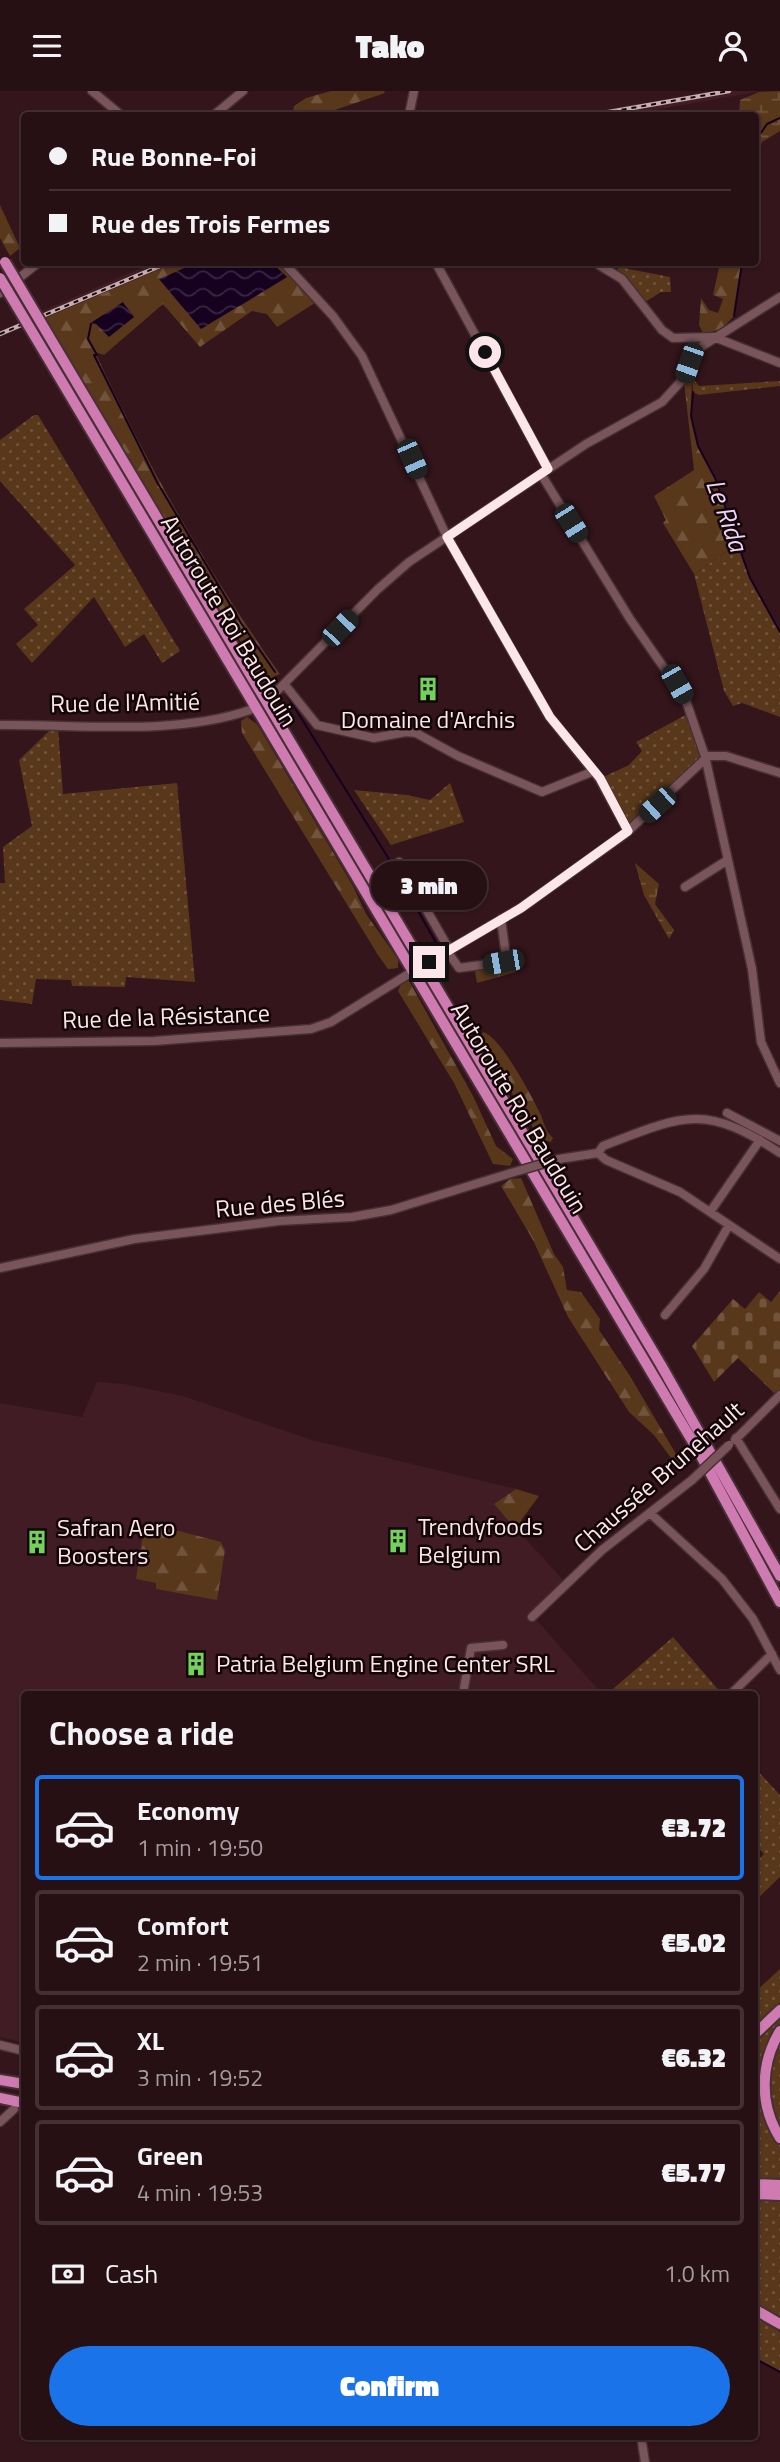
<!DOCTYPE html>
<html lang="en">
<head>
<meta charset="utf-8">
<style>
	:root { --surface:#261014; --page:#2e191d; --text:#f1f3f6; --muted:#a49da0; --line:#423034; --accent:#1a73e8 }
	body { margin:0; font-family:"Titillium Web",sans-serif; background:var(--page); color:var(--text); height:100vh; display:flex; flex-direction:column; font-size:26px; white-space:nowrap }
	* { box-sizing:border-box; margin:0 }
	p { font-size:23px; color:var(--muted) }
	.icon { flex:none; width:38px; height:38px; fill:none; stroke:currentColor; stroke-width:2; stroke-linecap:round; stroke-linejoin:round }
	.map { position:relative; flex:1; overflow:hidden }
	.drawer { position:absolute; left:21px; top:1600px; width:737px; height:749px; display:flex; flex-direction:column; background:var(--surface); border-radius:7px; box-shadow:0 2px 5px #0004,0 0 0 2px var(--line) }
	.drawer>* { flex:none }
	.banner { position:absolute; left:21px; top:21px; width:738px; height:154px; border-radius:7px; box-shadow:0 2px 5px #0004,0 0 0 2px var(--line); display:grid; align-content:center; height:154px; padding:0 28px; background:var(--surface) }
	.end { position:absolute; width:32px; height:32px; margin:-16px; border:9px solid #fce6e9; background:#111; box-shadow:0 0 0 4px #111 }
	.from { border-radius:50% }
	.bubble { position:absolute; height:49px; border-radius:24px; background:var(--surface); box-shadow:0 2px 5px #0004,0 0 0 2px var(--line); font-size:23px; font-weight:800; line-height:49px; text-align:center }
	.car { position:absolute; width:21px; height:42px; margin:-21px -10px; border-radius:9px; box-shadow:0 0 5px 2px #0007; background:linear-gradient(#222 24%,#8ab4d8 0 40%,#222 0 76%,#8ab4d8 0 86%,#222 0) }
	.banner b { display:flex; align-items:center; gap:24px; height:66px; font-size:26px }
	.banner b+b { border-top:2px solid var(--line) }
	.banner i { width:18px; height:18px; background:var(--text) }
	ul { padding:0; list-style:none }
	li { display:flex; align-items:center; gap:21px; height:105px; margin:0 14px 10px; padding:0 14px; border:4px solid var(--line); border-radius:7px }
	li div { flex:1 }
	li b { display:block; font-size:26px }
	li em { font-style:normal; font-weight:800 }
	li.active { border-color:var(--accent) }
	li>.icon { width:63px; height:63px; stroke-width:1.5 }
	h2 { padding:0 28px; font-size:32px; line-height:84px }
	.pay { display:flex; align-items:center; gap:18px; height:77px; padding:0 28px; font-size:26px }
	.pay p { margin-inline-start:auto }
	.action { display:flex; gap:14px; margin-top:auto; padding:14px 28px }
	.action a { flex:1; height:80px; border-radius:42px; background:var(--accent); color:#fff; font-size:28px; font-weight:800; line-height:80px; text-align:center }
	header { display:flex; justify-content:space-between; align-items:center; height:91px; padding:0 28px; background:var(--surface); font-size:32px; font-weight:800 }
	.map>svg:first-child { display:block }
	.built { fill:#411c24 }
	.grass { fill:url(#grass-dots) }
	.forest { fill:url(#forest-firs) }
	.wetland { fill:url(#wetland-marsh) }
	.cemetery { fill:url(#cemetery-stones) }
	.water { fill:url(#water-waves) }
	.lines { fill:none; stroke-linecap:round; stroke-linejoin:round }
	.stream { stroke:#170121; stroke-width:2 }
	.minor-casing { stroke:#463033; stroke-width:11 }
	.highway-casing { stroke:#463033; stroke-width:14 }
	.minor { stroke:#79555b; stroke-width:8 }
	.highway { stroke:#cf7ab1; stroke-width:10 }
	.rail-casing { stroke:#c5adb1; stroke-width:4.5 }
	.rail { stroke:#120608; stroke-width:2; stroke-dasharray:5; stroke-linecap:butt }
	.minor-bridge-casing { stroke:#463033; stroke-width:11; stroke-linecap:butt }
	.highway-bridge-casing { stroke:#463033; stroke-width:14; stroke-linecap:butt }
	.minor-bridge { stroke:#79555b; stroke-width:8 }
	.highway-bridge { stroke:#cf7ab1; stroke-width:10 }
	.route { stroke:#fce6e9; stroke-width:9 }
	.labels { text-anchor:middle; stroke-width:5; stroke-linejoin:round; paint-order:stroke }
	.street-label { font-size:24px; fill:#fce6e9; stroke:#120608 }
	.poi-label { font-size:24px; fill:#fce6e9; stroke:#120608; text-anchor:start }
	.water-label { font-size:26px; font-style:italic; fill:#efd4fc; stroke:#120608 }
</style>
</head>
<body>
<header><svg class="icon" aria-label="menu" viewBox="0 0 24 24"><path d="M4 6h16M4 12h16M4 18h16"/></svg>Tako<svg class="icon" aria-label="person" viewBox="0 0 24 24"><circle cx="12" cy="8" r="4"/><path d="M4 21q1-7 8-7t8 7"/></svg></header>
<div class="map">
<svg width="780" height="2371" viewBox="0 0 780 2371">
	<defs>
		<pattern id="grass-dots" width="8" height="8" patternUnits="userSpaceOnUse" patternTransform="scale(1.75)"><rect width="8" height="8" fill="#58371a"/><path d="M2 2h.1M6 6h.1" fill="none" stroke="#71543b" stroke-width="1.8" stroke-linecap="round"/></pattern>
		<pattern id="forest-firs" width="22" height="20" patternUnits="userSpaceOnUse" patternTransform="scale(1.75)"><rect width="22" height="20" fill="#58371a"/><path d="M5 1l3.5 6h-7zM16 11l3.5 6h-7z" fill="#71543b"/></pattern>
		<pattern id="wetland-marsh" width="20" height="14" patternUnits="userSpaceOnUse" patternTransform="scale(1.75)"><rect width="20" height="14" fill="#58371a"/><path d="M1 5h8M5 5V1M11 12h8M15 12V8" fill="none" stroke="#71543b"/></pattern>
		<pattern id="cemetery-stones" width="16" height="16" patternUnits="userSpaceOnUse" patternTransform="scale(1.75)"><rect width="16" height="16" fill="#58371a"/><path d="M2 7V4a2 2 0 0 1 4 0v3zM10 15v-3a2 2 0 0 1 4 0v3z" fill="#71543b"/></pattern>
		<pattern id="water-waves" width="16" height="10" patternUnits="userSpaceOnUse" patternTransform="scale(1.75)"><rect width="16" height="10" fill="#170121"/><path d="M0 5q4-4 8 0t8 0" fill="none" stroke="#3a2641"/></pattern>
	</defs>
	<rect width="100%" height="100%" fill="#33151b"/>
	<!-- built -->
	<path class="built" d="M713 0H762L627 24H574Z
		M153 172H174L45 227 42 220Z
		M97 1291 124 1293 183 1305 312 1349 516 1398 494 1413 564 1490 532 1524 602 1603 614 1597 618 1603H24V1952L0 1946V1312L82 1326Z"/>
	<!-- grass -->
	<path class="grass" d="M619 176 670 186 671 201H661L645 211 616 180Z
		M692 286 699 295 780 290V295L699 304 693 301Z
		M34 324H38L180 560 162 572 144 543 125 556 94 506 32 572 16 553 38 534 24 518 75 474 0 390V349Z
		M737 453 750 487 780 541V626L742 612 733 615 724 600 694 483Z
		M689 622 700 667 629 733 601 687 629 674 642 660 636 651Z
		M48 637H58L63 703 177 692 195 891 126 886 125 896 72 895 71 889 36 888 32 913 0 909V792H5L3 756 32 735 19 669 48 641Z
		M450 692 464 731 391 754 354 699 407 704 430 709Z
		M673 1546 722 1603H618L614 1597Z
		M754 1676 780 1704V1786L754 1811V1773L764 1763 754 1752Z
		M780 1878V1911L754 1937V1902Z
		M780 1922V1934L772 1949 763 1984 780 2051V2088L754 2087V1947Z
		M780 1949V2039C766 2008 768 1980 780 1949Z
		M754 2109 780 2110V2226L754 2211Z
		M754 2226 780 2241V2281L754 2267Z"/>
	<!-- forest -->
	<path class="forest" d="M331 0H384L385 2 320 24H292L294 15 306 7Z
		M0 114 20 157 10 165 0 147Z
		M174 172H196L160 188 240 215 287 186 272 172H278L315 212 277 236 267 223 252 220 200 256 163 213 104 264 95 261C147 374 209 483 280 583L275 585 273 597 265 596 247 559 231 538 45 227Z
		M720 172H742L734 225 722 237 704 244 699 234 701 207 709 219 718 222 723 208 713 204Z
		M688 284 692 286 691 325 698 355 715 387 737 453 694 483 663 432 666 429 654 405 694 379 684 291Z
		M247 626 257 633 353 795 366 823 398 868V877L388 878 378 864 242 642 241 630Z
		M409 890 473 1005 496 1055 513 1068 510 1075 493 1073 454 992 398 900 402 891Z
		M483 941C501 946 531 1004 540 1022 544 1031 545 1040 553 1047L551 1051 540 1048 484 957 480 947Z
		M521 1087 554 1163 563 1176 567 1199 581 1201 600 1228 599 1239 630 1285 683 1375 680 1379 654 1344 629 1321 568 1226 533 1149 501 1095 510 1088Z
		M516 1398 539 1405 522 1428 519 1442 494 1413Z
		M144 1436 179 1440 221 1451 225 1459 217 1509 156 1498V1492L136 1488Z"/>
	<!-- wetland -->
	<path class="wetland" d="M780 0V40L762 51 756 75V24H739L740 9 759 1Z
		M635 772 659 793 655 813 674 839 669 848 644 804Z
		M498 876H513L516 881 477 892 475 880Z"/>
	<!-- cemetery -->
	<path class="cemetery" d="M780 1200V1299L776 1304 738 1267 714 1291 692 1255 733 1208 745 1218 759 1201 771 1211Z"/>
	<!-- water -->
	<path class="water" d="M196 172H272L287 186 201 238 159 188Z
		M123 211 134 226 109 246 96 233H89Z"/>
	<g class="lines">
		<!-- stream -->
		<path class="stream" d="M756 49 767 33 780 27
			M734 225 742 172
			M91 233 88 248 97 264H94L157 391 241 532 275 581
			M693 301 691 325 698 355 715 387 750 487 780 541
			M285 601 387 765 439 857
			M754 2267 780 2281"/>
		<!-- minor casing -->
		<g class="minor-casing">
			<path id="minor" d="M92 0 121 24
				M214 24 243 0
				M409 24 414 0
				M284 172 333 225 362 265 447 446 549 625 599 687 628 740
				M436 172 548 378
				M599 174 622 188 662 239 673 247 714 246 780 272
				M0 202 38 172
				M541 383 630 528 685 607 705 665 752 878 761 951 780 992
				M285 594 317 634 374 647 406 641 416 642 458 665 542 701 594 680
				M271 606 378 498 409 471 586 353 662 311 684 287 696 259 780 206
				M0 634C79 633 175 645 250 619
				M705 665H726L780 682
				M399 771 449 858
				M685 796 726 770
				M447 860 459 877 503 871 506 865 501 828
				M429 871 521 817 626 742 705 668
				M0 952 154 950 311 938 331 931 407 884
				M727 1022 780 1050
				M598 1062 606 1069 680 1101 780 1168
				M559 1068 598 1062 603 1055C683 1024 705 1012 780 1062
				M710 1121 760 1049
				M0 1177 134 1148 279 1130 352 1126 391 1119 511 1082
				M665 1224 704 1178 729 1134
				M736 1347 780 1418
				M735 1349 780 1304
				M651 1423 722 1488 753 1528 780 1579
				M532 1526 602 1459 692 1389
				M463 1603 471 1557 503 1554
				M731 1603 772 1563
				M0 1954 24 1960
				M0 2031 14 2018
				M641 2345 645 2371"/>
		</g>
		<!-- highway casing -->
		<g class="highway-casing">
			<path id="highway" d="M56 257 661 1274 780 1485
				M46 264 700 1363 780 1511
				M780 1940C760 1973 759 2014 780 2047
				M754 1944 780 1919
				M0 1989 24 1993
				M0 2007 24 2012
				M754 2093 780 2094
				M754 2103 780 2104
				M754 2218 780 2233"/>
		</g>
		<!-- minor -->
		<use href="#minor" class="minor"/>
		<!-- highway -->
		<use href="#highway" class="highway"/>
		<!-- rail casing -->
		<g class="rail-casing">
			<path id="rail" d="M592 24 729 0
				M0 243 167 172"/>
		</g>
		<!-- rail -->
		<use href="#rail" class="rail"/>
		<!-- minor-bridge casing -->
		<g class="minor-bridge-casing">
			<path id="minor-bridge" d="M511 1082 559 1068
				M692 1389 729 1354"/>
		</g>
		<!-- highway-bridge casing -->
		<g class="highway-bridge-casing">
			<path id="highway-bridge" d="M5 171 56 257
				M0 187 46 264"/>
		</g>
		<!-- minor-bridge -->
		<use href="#minor-bridge" class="minor-bridge"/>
		<!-- highway-bridge -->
		<use href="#highway-bridge" class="highway-bridge"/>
	</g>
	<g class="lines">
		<!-- route -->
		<path class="route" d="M429 871 521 817 628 740 600 687 550 626 447 446 548 378 485 261"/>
	</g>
	<!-- icons -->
	<defs>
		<g id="building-bare" transform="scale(1.89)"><path d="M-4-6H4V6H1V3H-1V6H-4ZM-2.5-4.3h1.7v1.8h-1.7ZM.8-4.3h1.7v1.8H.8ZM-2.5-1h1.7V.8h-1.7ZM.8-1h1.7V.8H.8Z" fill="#73d25c" stroke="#120608" stroke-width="2.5" paint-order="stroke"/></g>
	</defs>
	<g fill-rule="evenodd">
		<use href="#building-bare" x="428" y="598"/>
		<use href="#building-bare" x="398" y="1450"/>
		<use href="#building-bare" x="37" y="1451"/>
		<use href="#building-bare" x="196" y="1573"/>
	</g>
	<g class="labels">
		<!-- street labels -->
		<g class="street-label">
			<text transform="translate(229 530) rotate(59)" y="8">Autoroute Roi Baudouin</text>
			<text transform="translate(125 612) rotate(-1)" y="8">Rue de l'Amitié</text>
			<text transform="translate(166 926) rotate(-2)" y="8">Rue de la Résistance</text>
			<text transform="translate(519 1017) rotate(59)" y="8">Autoroute Roi Baudouin</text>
			<text transform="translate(280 1113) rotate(-5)" y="8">Rue des Blés</text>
			<text transform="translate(659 1386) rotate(-41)" y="8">Chaussée Brunehault</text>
		</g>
		<!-- poi labels -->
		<g class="poi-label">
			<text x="428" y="637" text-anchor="middle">Domaine d'Archis</text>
			<text x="418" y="1444">Trendyfoods<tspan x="418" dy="28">Belgium</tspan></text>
			<text x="57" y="1445">Safran Aero<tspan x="57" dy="28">Boosters</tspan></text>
			<text x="216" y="1581">Patria Belgium Engine Center SRL</text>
		</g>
		<!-- water labels -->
		<g class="water-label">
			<text transform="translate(727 424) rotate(70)" y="9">Le Rida</text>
		</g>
	</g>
</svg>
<i class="end from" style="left:485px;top:261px"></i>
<i class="end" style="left:429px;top:871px"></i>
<div class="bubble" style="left:371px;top:770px;width:116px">3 min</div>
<i class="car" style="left:689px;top:272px;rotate:199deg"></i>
<i class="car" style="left:412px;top:368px;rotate:156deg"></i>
<i class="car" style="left:571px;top:432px;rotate:148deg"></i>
<i class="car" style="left:340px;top:537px;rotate:44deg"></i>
<i class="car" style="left:677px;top:593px;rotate:150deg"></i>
<i class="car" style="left:657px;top:714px;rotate:228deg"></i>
<i class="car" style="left:503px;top:871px;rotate:260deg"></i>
<div class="banner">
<b><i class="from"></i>Rue Bonne-Foi</b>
<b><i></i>Rue des Trois Fermes</b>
</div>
<section class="drawer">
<h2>Choose a ride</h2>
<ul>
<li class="active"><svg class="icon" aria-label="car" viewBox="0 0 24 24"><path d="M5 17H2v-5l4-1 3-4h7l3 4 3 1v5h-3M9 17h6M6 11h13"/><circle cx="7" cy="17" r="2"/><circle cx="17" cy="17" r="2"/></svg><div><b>Economy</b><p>1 min · 19:50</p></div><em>€3.72</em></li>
<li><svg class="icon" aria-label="car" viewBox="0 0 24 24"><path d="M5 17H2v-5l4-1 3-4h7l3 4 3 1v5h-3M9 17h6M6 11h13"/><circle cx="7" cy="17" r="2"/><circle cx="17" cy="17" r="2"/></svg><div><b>Comfort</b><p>2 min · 19:51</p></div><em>€5.02</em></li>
<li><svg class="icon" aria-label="car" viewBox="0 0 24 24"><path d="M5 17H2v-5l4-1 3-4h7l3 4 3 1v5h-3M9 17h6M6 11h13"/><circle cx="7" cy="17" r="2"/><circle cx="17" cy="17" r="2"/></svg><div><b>XL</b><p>3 min · 19:52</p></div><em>€6.32</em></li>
<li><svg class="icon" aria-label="car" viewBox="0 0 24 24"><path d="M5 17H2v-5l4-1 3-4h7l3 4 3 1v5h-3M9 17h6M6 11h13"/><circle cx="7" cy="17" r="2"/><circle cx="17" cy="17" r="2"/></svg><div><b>Green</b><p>4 min · 19:53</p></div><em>€5.77</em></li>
</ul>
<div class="pay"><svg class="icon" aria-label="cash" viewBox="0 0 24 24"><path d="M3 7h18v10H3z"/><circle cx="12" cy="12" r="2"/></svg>Cash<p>1.0 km</p></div>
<div class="action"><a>Confirm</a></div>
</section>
</div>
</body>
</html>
